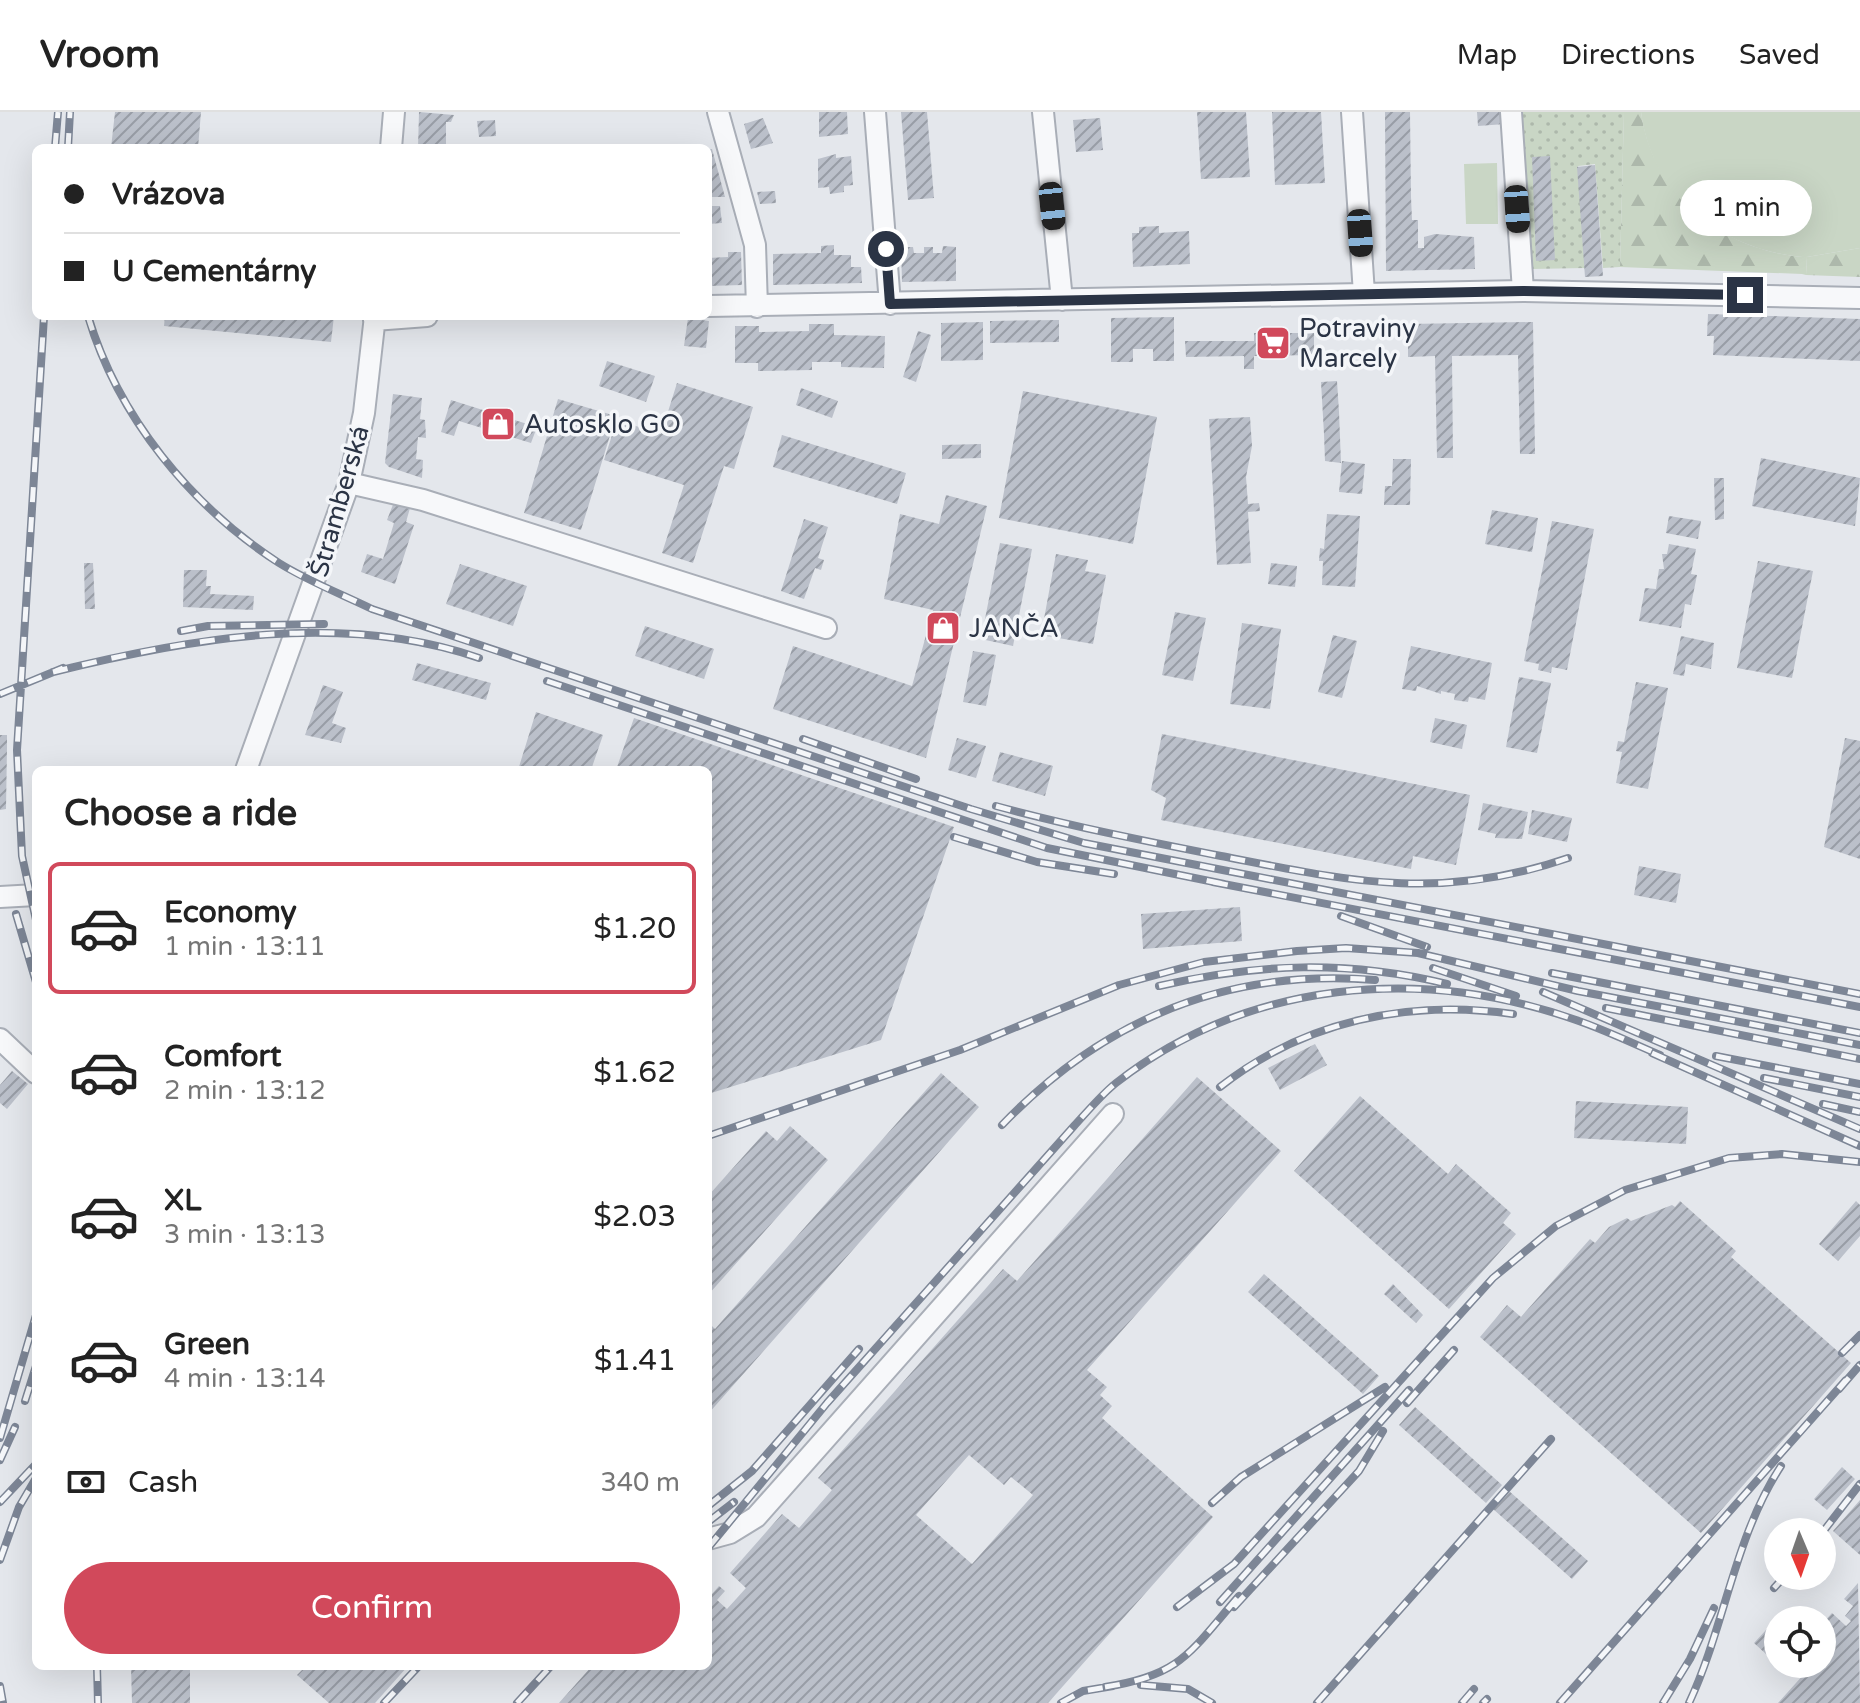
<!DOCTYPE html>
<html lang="en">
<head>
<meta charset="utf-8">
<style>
	:root { --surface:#fff; --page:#f6f6f6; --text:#222; --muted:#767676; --line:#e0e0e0; --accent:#d1495b }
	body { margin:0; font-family:"Varela Round",sans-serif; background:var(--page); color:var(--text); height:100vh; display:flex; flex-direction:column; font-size:30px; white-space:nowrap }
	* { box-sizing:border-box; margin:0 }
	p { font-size:26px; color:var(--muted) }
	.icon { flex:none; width:44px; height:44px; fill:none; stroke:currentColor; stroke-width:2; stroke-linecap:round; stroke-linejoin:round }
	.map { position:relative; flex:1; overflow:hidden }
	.sheet { position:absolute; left:32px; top:654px; width:680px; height:904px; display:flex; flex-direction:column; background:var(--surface); border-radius:12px; box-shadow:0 8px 32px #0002 }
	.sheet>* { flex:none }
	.banner { position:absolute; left:32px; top:32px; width:680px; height:176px; border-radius:12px; box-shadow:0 8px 32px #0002; display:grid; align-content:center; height:176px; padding:0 32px; background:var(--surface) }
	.needle { width:52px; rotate:178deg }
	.fabs { position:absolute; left:1764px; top:1406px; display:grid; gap:16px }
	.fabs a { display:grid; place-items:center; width:72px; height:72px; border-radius:50%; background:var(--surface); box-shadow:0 8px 32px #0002; font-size:40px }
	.end { position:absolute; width:36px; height:36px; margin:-18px; border:10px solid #2b3445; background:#fff; box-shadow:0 0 0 4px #fff }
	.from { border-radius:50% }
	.bubble { position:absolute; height:56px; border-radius:28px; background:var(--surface); box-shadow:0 8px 32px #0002; font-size:26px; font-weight:600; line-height:56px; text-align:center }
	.car { position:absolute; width:24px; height:48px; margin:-24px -12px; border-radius:10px; box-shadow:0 0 6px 2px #0007; background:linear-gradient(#222 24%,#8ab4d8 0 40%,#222 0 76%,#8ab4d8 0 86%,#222 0) }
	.banner b { display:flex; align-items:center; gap:28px; height:76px; font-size:30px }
	.banner b+b { border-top:2px solid var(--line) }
	.banner i { width:20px; height:20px; background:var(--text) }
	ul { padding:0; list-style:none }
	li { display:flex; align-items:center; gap:24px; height:132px; margin:0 16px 12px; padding:0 16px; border:4px solid transparent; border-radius:12px }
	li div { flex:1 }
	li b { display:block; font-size:30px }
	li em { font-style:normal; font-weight:600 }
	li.current { border-color:var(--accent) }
	li>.icon { width:72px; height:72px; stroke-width:1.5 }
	h2 { padding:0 32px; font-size:36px; line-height:96px }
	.pay { display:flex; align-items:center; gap:20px; height:88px; padding:0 32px; font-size:30px }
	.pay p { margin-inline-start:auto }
	.button { display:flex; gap:16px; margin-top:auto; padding:16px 32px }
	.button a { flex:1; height:92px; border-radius:48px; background:var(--accent); color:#fff; font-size:32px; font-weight:600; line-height:92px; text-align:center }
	header { display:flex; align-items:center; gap:48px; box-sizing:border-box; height:112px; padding:0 40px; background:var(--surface); border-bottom:2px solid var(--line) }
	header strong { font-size:38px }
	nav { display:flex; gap:44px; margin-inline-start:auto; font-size:28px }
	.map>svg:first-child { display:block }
	.grass { fill:url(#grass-dots) }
	.forest { fill:url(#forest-firs) }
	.park { fill:#c9d6c5 }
	.building { fill:url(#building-hatch); fill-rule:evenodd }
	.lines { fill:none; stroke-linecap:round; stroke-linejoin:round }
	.minor-casing { stroke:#a9aeb7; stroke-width:24 }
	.minor { stroke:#f7f8fa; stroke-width:20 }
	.rail-casing { stroke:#7d8696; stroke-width:8 }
	.rail { stroke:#f4f6f9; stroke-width:5; stroke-dasharray:15; stroke-linecap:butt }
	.route { stroke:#2b3445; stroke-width:10 }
	.labels { text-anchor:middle; stroke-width:7; stroke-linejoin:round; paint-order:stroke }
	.poi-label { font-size:26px; fill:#2b3445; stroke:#f4f6f9; text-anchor:start }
	.street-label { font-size:26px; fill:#2b3445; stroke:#f4f6f9 }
</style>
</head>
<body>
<header>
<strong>Vroom</strong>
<nav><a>Map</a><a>Directions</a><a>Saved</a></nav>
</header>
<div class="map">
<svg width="1860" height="1591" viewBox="0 0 1860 1591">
	<defs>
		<pattern id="grass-dots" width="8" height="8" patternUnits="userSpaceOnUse" patternTransform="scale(2)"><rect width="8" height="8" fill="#c9d6c5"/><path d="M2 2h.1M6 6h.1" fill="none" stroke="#adb8ab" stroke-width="1.8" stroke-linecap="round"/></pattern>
		<pattern id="forest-firs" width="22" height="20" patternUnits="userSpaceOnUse" patternTransform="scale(2)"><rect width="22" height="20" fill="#c9d6c5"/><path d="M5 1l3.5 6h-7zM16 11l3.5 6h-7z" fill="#adb8ab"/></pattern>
		<pattern id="building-hatch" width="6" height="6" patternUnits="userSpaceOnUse" patternTransform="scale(2)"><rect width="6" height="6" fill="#bbc0ca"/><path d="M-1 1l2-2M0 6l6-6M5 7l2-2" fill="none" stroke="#989da6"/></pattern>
	</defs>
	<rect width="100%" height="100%" fill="#e4e7ec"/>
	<!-- grass -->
	<path class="grass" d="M1520 0H1624L1620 155 1603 156 1595 52 1578 54 1585 156 1532 157Z"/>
	<!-- forest -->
	<path class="forest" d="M1624 0H1641C1653 84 1721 137 1802 145V162L1620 155Z
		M1860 136V165L1806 163 1807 145Z"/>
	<!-- park -->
	<path class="park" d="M1641 0H1860V136L1807 145 1806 163 1802 162V145C1721 137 1652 85 1641 0Z
		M1497 51 1498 112H1466L1464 52Z"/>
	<!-- building -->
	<path class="building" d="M115 0H201L198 36H111Z
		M419 0 454 3 451 10H446V36H418Z
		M819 0H847L848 22 819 25Z
		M901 0H927L934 86 908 88Z
		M1197 0H1246L1250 65 1201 67Z
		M1272 0H1321L1325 71 1275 73Z
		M1385 0H1410L1411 85 1412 108H1418V136H1424V125L1435 122 1474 125 1475 157 1386 159Z
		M1477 0H1504L1505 12 1478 14Z
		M763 6 773 31 751 37 744 12Z
		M1100 6 1103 38 1076 40 1073 8Z
		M495 8 496 24 479 25 477 9Z
		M708 37H712L725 85H708Z
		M836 42V46L851 44 853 73 844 74V80L830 82 829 75 818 76V47Z
		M1550 44 1555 148 1536 149 1532 45Z
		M1595 53 1603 164 1585 165 1577 55Z
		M775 79 776 91 760 92 757 80Z
		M708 94H720L722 111 708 112Z
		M1159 114V121L1189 119 1190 152 1133 155 1132 121H1139V115Z
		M834 133V143H851V155H861L862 171 773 173V142L821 141V134Z
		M943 134 956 135V169L902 170 901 135H913L914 141H924V135H933V141H942Z
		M728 140H741L742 173 708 174V146L728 145Z
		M1708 202 1860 207V249L1713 243 1714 224H1707Z
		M165 204H334L331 230 164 214Z
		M1174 205V249H1153V237H1133V250H1111V206Z
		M688 206 709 209 706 236 684 234Z
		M1059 208V230L990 231V209Z
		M983 210V248L941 249V211Z
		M1533 210 1535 342H1520L1518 243 1452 244 1453 346H1437L1435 244 1408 245V212Z
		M809 212H834V223L885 224 884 256 841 255V250H812V258L758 259V251H735V214H759V220L809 219Z
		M918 219 931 223 916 270 903 265Z
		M1254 221H1314V243L1254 244V257H1244V244L1186 245 1185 229H1254Z
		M607 249 655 264 646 290 599 274Z
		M1337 269 1339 300 1341 351 1325 349 1324 322 1321 270Z
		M677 271 753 295 734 357 724 354 693 451 662 441 684 373 604 348 617 308 661 322Z
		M801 276 838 289 832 306 796 293Z
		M1023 279 1157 305 1133 432 999 406Z
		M393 282 422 286 420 307 425 308 426 326 418 325 416 347 423 348 422 366 389 355 385 351Z
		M558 287 616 304 581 418 524 401Z
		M451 288 537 315 531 331 459 309 454 324 441 320Z
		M1250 305 1252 334 1246 365 1248 392 1259 391 1260 399 1248 400 1251 451 1217 453 1209 307Z
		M782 323 906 361 897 392 773 355Z
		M981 332V346L942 347V333Z
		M1761 346 1860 366 1855 414 1752 394Z
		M1393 347H1411L1410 393H1384L1385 374H1392Z
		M1342 349 1365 352 1362 382 1339 380Z
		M1714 366H1724V407L1715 408Z
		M946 383 987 394 926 646 773 597 793 534 912 574 933 498 884 487 900 402 939 412Z
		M394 390 410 396 406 410 414 413 395 472 361 460 367 442 383 447 394 411 387 408Z
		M1492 398 1538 406 1532 440 1485 432Z
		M1327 402 1360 404 1355 475 1322 473 1323 449H1319L1320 436 1324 437Z
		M1669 404 1701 409 1698 427 1666 421Z
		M804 407 828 415 818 446 824 448 821 458 815 456 804 487 781 479Z
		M1552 409 1594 417 1567 558 1552 555 1551 561 1538 558 1539 552 1524 549Z
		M1000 431 1032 437 1013 534 981 527Z
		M1669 432 1696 437 1691 462 1697 463 1691 493 1685 492 1681 516 1639 509 1645 476 1656 477 1659 457H1664L1662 442H1667Z
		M1056 442 1088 448 1085 459 1106 463 1093 532 1041 523Z
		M1758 449 1813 459 1792 566 1737 556Z
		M84 451H93L95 497H85Z
		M1271 451 1297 454 1295 475 1268 472Z
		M460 452 527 474 513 514 446 492Z
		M184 458H207L206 474H211L210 482 254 484 253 498 183 495Z
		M1175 500 1206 506 1193 569 1162 563Z
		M1242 511 1281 517 1270 597 1230 592Z
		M645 514 714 537 704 567 635 544Z
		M1333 523 1357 529 1342 586 1318 580Z
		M1681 524 1714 531 1711 557 1686 552 1684 564 1673 562Z
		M1411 534 1492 551 1485 588 1469 585 1468 590 1454 588 1455 582 1441 579V582L1417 574 1416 579 1402 577Z
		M973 539 996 543 986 594 963 590Z
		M417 551 491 571 486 588 412 568Z
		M1519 565 1551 571 1537 641 1506 635Z
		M1636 570 1668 576 1648 677 1616 671 1622 640 1616 639 1618 629 1624 630Z
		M323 573 343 580 332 611 346 616 341 631 305 623Z
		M536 600 603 623 591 658H518Z
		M634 606 954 715 881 928 708 982V658H616Z
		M1435 606 1467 613 1462 637 1430 630Z
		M1162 622 1470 683 1456 753 1413 744 1411 757 1161 708 1166 686 1151 678Z
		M0 623H7V636L6 697 0 698Z
		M957 626 986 634 976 666 948 658Z
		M1845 626 1860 629V747L1824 735Z
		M1000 640 1053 654 1045 684 992 669Z
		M1483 691 1528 700 1522 727 1495 726 1496 722 1478 718Z
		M1532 698 1572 706 1567 730 1528 722Z
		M1639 754 1681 762 1676 791 1634 783Z
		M1240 795 1242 829 1143 837 1141 802Z
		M1315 932 1327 953 1280 978 1268 956Z
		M12 959 28 972 7 997 0 991V973Z
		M941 961 979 995 708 1302V1210L715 1217Z
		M1197 965 1281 1039 1087 1258 1107 1275 1100 1283 1112 1294 1102 1306 1213 1405 1048 1591H559L592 1554H708V1481L711 1483 719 1474 725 1479 717 1488 727 1497 746 1476 730 1461 782 1402 799 1416 832 1378 818 1366 1003 1157 1017 1169ZM969 1343 1004 1373 1011 1365 1033 1383 972 1452 916 1403Z
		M1360 984 1448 1062 1456 1052 1511 1101 1503 1111 1516 1122 1449 1197 1294 1059Z
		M1576 989 1688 995 1686 1032 1574 1026Z
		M790 1014 828 1048 708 1183V1084L766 1019 777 1029Z
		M1680 1089 1736 1139 1731 1145 1851 1251 1701 1421 1480 1225 1507 1193 1521 1205 1590 1127 1595 1131 1609 1115 1627 1106 1631 1109 1672 1093 1675 1095Z
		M1856 1089 1860 1093V1124L1838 1149 1819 1132Z
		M1264 1162 1379 1264 1363 1282 1248 1180Z
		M1393 1172 1423 1203 1416 1211 1384 1182Z
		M1415 1295 1502 1373 1486 1391 1399 1313Z
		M1842 1355 1855 1367 1827 1398 1814 1387Z
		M1509 1379 1588 1449 1572 1467 1493 1397Z
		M1860 1388V1443L1833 1419Z
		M1858 1471 1860 1591H1778L1813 1552H1822V1512L1832 1501 1846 1514 1851 1509 1845 1504 1853 1494 1844 1487Z
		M1778 1505V1553L1754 1531Z
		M131 1554H190V1591H132Z
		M306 1554H408L375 1591H329L297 1563Z"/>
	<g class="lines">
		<!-- minor casing -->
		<g class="minor-casing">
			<path id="minor" d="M718 0 755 133 757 195
				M875 0 890 192
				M1043 0 1062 188
				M1352 0 1364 182
				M1511 0 1523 179
				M391 36 394 0
				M708 194 1523 179 1860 186
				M374 208 427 204
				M349 371 423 388 826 516
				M246 658 349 371 364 301 375 204
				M0 785 36 783
				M0 927 36 961
				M708 1427 730 1421 756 1405 1113 1002"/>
		</g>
		<!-- minor -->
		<use href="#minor" class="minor"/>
		<!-- rail casing -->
		<g class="rail-casing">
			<path id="rail" d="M55 36 58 0
				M68 36 70 0
				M88 204C118 305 191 394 279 451 308 469 341 482 372 497L971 697 1084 731 1860 882
				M181 519 208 514 324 512
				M53 560C190 526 342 499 479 546
				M547 569 1047 736 1224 772
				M0 582 63 556
				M803 627 916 667
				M996 694C1070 714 1145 729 1221 744 1349 769 1440 790 1568 746
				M954 725 1037 750 1114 762
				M1213 770 1860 895
				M16 802 36 870
				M1341 804 1427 835
				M36 808 22 744 17 638 44 204
				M1433 856 1516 884
				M1552 861 1860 921
				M1159 874C1258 851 1348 848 1447 872
				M1543 880 1860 1017
				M1606 896 1860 947
				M1652 941 1860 1034
				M1716 944 1860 972
				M1764 966 1860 985
				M1220 975C1304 909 1408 887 1513 902
				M1823 992 1860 1000
				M1002 1013C1104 907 1227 856 1375 868
				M708 1024 960 938 1119 873 1204 850 1297 839 1346 836 1418 841 1578 879 1860 933
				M1842 1241 1860 1223
				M1839 1277 1860 1253
				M25 1289 36 1254
				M1407 1291 1454 1238
				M0 1326 36 1203
				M0 1348 15 1315
				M0 1390 36 1352
				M1212 1391 1241 1365 1385 1275
				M708 1394 752 1359 859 1237
				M708 1410 734 1390
				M1822 1421 1860 1372
				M708 1436 827 1291 1074 1014C1087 1000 1101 983 1116 971 1248 868 1420 853 1576 908 1605 918 1632 931 1660 943
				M0 1448 19 1395 36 1366
				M1774 1476 1785 1464
				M1220 1490 1409 1278
				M1177 1495 1234 1452 1493 1166 1556 1114 1625 1078 1729 1046 1782 1042 1860 1050
				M1234 1495 1359 1359 1383 1319
				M97 1554 98 1591
				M1141 1573 1188 1577 1212 1591
				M0 1574 3 1591
				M1105 1575C1182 1563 1190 1540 1239 1484
				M384 1591 419 1554
				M517 1591 551 1554
				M1061 1591 1083 1579 1113 1574
				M1317 1591 1551 1327
				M1462 1591 1474 1577
				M1483 1591 1487 1587
				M1560 1591 1846 1268
				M1663 1591 1690 1547 1714 1496
				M1689 1591C1725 1514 1734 1426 1781 1354"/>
		</g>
		<!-- rail -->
		<use href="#rail" class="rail"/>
	</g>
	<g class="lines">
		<!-- route -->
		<path class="route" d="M886 137 890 192 1523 179 1745 183"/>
	</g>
	<!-- icons -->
	<defs>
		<g id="supermarket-square" transform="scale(1.8)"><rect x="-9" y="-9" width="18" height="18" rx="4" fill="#d1495b" stroke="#f4f6f9"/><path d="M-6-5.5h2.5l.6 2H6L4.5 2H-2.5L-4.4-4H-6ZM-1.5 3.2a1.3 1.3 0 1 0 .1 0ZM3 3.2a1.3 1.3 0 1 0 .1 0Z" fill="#fff"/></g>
		<g id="shop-square" transform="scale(1.8)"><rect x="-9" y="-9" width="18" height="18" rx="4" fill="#d1495b" stroke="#f4f6f9"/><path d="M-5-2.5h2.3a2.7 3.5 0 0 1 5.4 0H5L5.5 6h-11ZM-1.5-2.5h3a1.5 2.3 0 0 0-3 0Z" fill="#fff"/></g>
	</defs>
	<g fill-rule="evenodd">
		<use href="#supermarket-square" x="1273" y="231"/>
		<use href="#shop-square" x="498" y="312"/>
		<use href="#shop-square" x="943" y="516"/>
	</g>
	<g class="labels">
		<!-- poi labels -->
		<g class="poi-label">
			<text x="1299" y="225">Potraviny<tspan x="1299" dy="30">Marcely</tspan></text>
			<text x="524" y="321">Autosklo GO</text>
			<text x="969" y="525">JANČA</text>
		</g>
		<!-- street labels -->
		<g class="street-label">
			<text transform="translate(339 389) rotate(-74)" y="9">Štramberská</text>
		</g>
	</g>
</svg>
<div class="fabs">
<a><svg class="needle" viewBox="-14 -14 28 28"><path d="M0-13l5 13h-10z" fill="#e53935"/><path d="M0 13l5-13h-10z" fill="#767676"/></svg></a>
<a><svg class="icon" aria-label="locate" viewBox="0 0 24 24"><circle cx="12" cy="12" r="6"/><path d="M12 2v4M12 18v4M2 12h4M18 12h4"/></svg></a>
</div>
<i class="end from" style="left:886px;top:137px"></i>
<i class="end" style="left:1745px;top:183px"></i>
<div class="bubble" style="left:1680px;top:68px;width:132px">1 min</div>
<i class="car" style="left:1052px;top:94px;rotate:174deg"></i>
<i class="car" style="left:1517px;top:97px;rotate:176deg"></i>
<i class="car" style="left:1360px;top:121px;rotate:176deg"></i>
<div class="banner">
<b><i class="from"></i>Vrázova</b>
<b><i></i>U Cementárny</b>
</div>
<section class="sheet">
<h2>Choose a ride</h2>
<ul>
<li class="current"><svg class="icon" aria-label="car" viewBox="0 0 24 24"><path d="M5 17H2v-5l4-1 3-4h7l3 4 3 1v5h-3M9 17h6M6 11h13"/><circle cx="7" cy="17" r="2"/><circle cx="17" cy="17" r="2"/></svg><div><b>Economy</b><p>1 min · 13:11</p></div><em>$1.20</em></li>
<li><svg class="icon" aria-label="car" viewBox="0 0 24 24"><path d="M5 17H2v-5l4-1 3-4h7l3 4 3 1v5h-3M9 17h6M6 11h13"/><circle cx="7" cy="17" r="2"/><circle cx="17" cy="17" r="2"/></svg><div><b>Comfort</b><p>2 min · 13:12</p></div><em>$1.62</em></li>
<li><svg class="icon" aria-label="car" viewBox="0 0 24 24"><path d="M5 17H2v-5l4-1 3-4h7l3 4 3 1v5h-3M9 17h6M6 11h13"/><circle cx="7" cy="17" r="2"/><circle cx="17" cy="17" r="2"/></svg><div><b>XL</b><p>3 min · 13:13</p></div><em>$2.03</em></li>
<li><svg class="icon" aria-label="car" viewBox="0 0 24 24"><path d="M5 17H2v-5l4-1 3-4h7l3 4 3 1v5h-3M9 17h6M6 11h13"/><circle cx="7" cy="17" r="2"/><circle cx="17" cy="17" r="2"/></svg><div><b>Green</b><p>4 min · 13:14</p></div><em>$1.41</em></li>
</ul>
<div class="pay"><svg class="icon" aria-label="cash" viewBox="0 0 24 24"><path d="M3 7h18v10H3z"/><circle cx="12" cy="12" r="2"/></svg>Cash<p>340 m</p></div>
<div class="button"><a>Confirm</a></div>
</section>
</div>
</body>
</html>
